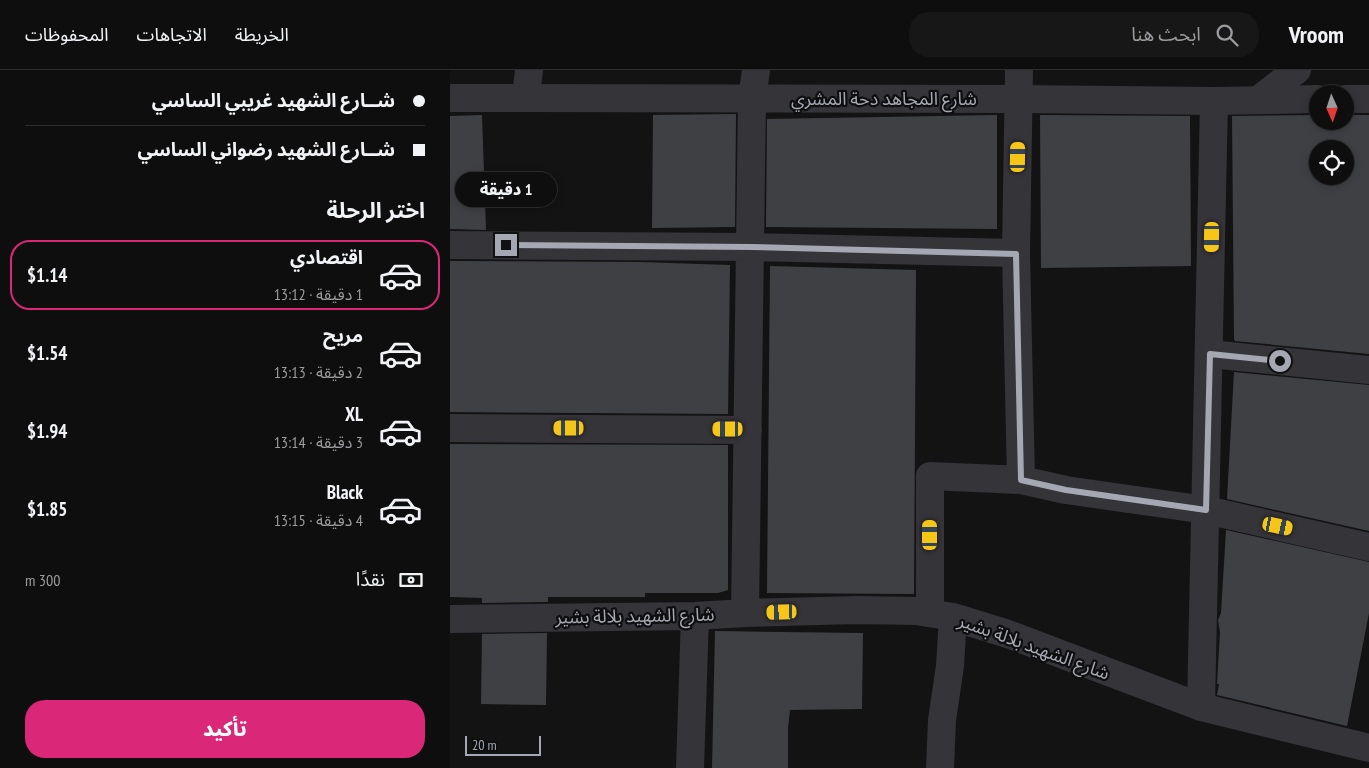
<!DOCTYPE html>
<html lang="ar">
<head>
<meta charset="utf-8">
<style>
	:root { --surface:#0e0e0f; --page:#171718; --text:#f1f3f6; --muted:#9b9c9e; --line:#2e2e2f; --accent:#db2777 }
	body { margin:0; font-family:"PT Sans Narrow","Noto Sans Arabic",sans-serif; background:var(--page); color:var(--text); direction:rtl; height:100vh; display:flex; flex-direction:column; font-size:19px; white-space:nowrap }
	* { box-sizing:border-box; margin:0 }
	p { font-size:16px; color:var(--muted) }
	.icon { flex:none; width:28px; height:28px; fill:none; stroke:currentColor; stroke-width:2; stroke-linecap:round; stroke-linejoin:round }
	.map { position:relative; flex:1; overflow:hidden; direction:ltr }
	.drawer { display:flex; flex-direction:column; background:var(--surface); width:450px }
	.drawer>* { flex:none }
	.banner { display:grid; align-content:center; height:110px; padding:0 25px; background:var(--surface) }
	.needle { width:32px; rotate:177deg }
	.controls { position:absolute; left:859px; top:15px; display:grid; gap:10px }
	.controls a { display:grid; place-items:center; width:45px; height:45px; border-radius:50%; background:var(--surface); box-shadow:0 2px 8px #0003,0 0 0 1px var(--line); font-size:25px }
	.scale { position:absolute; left:15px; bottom:12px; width:76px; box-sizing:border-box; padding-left:5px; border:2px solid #a5a8b3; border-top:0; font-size:14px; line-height:18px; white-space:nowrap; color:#a5a8b3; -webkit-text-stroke:4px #0e0e0f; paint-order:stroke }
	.end { position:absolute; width:22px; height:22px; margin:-11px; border:6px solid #a5a8b3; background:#111; box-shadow:0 0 0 2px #111 }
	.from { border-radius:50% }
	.bubble { position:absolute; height:35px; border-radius:18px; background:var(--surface); box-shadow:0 2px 8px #0003,0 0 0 1px var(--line); font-size:16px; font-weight:800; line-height:35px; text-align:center; direction:rtl }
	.car { position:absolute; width:15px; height:30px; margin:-15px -8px; border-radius:6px; box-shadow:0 0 4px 1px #0007; background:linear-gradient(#f5c518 24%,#345 0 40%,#f5c518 0 76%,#345 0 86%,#f5c518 0) }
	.banner b { display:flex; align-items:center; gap:18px; height:48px; font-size:19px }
	.banner b+b { border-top:1px solid var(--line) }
	.banner i { width:12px; height:12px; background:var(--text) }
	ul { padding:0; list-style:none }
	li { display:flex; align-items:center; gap:15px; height:70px; margin:0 10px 8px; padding:0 15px; border:2px solid transparent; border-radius:20px }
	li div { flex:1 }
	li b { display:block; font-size:19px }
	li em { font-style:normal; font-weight:800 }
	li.selected { border-color:var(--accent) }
	li>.icon { width:45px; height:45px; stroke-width:1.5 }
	h2 { padding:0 25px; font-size:22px; line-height:60px }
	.pay { display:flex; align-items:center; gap:12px; height:55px; padding:0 25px; font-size:19px }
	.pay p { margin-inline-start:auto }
	.primary-button { display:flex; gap:10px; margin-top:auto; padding:10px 25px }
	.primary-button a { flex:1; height:58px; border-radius:20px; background:var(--accent); color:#fff; font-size:20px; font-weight:800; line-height:58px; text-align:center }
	header { display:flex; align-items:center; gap:30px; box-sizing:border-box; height:70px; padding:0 25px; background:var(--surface); border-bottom:1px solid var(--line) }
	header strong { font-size:24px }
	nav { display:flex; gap:28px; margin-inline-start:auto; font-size:18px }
	.search { width:350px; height:45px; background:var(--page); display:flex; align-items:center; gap:12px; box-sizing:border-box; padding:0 18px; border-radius:20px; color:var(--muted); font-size:19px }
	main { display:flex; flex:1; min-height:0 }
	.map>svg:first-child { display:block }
	.building { fill:#3f4044; fill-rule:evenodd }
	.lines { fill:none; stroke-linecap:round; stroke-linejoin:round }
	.minor { stroke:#343439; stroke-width:28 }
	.tertiary { stroke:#343439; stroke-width:28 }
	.route { stroke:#a5a8b3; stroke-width:6 }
	.labels { text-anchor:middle; stroke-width:4.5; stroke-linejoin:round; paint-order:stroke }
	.street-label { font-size:18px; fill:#a5a8b3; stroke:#0e0e0f }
</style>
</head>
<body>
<header>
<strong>Vroom</strong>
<div class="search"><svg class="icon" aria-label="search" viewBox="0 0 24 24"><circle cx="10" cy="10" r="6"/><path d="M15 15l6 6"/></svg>ابحث هنا</div>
<nav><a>الخريطة</a><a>الاتجاهات</a><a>المحفوظات</a></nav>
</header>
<main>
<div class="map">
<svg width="919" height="698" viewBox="0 0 919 698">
	<rect width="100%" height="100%" fill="#131314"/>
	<!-- building -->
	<path class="building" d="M286 44 285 157 202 158 203 45Z
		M32 45 36 160 0 159V46Z
		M547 45V159L316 157 317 49Z
		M590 45 740 46 741 196 591 198Z
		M868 45V51H895V45H919V284L785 271 784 269 782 46ZM868 79H895V106H868Z
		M0 191 190 192 280 195 278 344 0 342Z
		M320 196 466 200 464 524 317 523Z
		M784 302 919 315V461L777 429Z
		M0 374 278 375V520L268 523H195V527H98V532L32 533V528L0 527Z
		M776 460 919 492V543L897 656 767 625 769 614H767L770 562 768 550 771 543Z
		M265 561 413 563 412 639 340 640 338 658V698H262Z
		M97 563 96 635 31 634 32 564Z"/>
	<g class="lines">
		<!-- minor -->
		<path class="minor" d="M569 0 566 183 571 410
			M76 27 79 0
			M808 30 847 0
			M0 175 301 177 566 183
			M760 284 919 300
			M0 358 298 360
			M295 543 302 29 306 0
			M480 543V406L571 410 616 420 756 440 919 477
			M0 549 245 546 295 543 407 540 466 541 503 547 558 564 751 637 919 678
			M751 637 764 31
			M240 698 245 546
			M490 698 492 650 500 596 503 547"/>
		<!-- tertiary -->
		<path class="tertiary" d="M0 28 569 29 764 31 868 29
			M895 29H919"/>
	</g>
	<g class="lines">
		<!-- route -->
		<path class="route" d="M56 175 301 177 566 184 571 410 616 420 756 440 760 284 830 291"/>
	</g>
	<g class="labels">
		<!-- street labels -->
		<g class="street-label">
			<text x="434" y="35">شارع المجاهد دحة المشري</text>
			<text transform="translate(185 546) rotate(-1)" y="6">شارع الشهيد بلالة بشير</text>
			<text transform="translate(584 577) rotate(20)" y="6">شارع الشهيد بلالة بشير</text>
		</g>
	</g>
</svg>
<div class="controls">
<a><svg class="needle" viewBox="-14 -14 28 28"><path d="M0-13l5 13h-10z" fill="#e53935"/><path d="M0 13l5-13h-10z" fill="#9b9c9e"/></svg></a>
<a><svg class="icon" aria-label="locate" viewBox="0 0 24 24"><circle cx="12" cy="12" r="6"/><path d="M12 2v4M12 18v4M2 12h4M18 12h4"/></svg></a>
</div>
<div class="scale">20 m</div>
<i class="end from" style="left:830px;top:291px"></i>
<i class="end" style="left:56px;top:175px"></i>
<div class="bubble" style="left:5px;top:102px;width:102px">1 دقيقة</div>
<i class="car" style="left:568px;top:87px;rotate:1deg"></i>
<i class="car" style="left:762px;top:167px;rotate:181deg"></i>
<i class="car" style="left:119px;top:358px;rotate:270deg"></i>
<i class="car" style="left:278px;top:359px;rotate:270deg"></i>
<i class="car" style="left:828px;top:456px;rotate:102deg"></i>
<i class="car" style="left:480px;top:465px;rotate:0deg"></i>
<i class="car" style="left:332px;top:542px;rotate:268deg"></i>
</div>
<section class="drawer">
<div class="banner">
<b><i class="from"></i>شــارع الشهيد غريبي الساسي</b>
<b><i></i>شــارع الشهيد رضواني الساسي</b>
</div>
<h2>اختر الرحلة</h2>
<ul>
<li class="selected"><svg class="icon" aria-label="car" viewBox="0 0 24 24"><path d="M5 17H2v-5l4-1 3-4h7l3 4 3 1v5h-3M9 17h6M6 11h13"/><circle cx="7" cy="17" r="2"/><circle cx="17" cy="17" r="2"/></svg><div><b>اقتصادي</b><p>1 دقيقة · 13:12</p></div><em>$1.14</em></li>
<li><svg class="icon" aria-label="car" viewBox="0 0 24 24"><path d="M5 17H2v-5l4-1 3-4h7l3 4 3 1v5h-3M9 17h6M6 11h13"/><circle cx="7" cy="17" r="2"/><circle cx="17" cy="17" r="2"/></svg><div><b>مريح</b><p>2 دقيقة · 13:13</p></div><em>$1.54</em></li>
<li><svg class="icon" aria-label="car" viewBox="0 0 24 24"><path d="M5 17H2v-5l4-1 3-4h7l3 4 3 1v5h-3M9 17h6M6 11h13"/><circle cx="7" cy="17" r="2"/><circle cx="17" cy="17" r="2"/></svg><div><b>XL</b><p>3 دقيقة · 13:14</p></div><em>$1.94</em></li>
<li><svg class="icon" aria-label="car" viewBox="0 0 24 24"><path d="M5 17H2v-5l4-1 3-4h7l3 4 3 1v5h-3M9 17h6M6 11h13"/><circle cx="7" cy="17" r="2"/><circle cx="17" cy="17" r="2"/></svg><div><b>Black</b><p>4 دقيقة · 13:15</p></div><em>$1.85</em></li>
</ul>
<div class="pay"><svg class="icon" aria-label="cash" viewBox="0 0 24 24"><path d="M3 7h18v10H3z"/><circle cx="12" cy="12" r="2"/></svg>نقدًا<p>300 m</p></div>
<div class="primary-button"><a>تأكيد</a></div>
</section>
</main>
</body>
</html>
